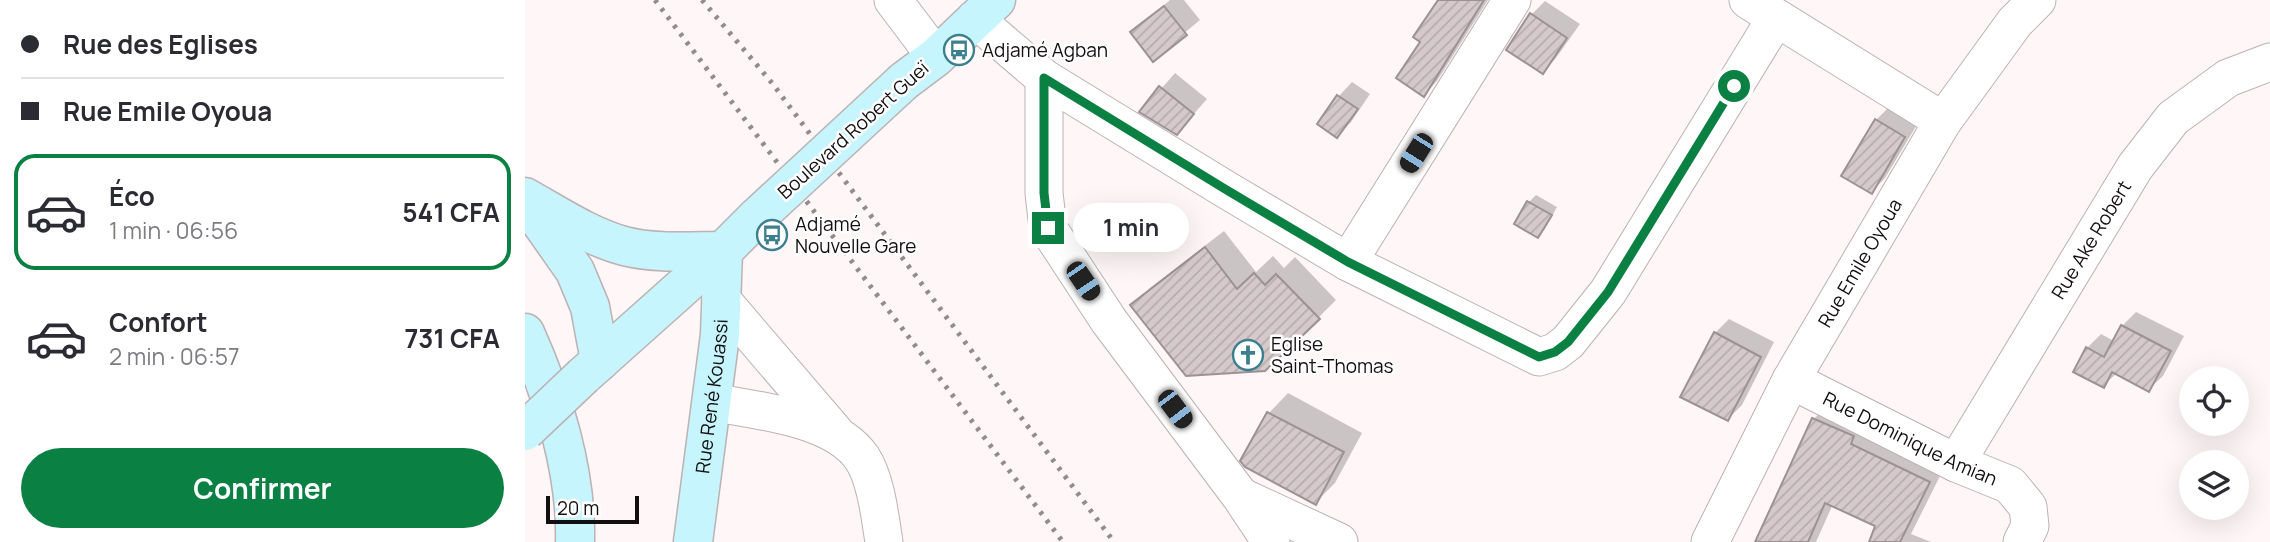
<!DOCTYPE html>
<html lang="fr">
<head>
<meta charset="utf-8">
<style>
	:root { --surface:#fff; --page:#f7f7f7; --text:#2b2b33; --muted:#7c7c81; --line:#e1e1e2; --accent:#0b8043 }
	body { margin:0; font-family:Manrope,sans-serif; background:var(--page); color:var(--text); height:100vh; display:flex; flex-direction:column; font-size:26px; white-space:nowrap }
	* { box-sizing:border-box; margin:0 }
	p { font-size:23px; color:var(--muted) }
	.icon { flex:none; width:38px; height:38px; fill:none; stroke:currentColor; stroke-width:2; stroke-linecap:round; stroke-linejoin:round }
	.map { position:relative; flex:1; overflow:hidden }
	.details { display:flex; flex-direction:column; background:var(--surface); width:525px }
	.details>* { flex:none }
	.banner { display:grid; align-content:center; height:154px; padding:0 21px; background:var(--surface) }
	.fabs { position:absolute; left:1654px; top:366px; display:grid; gap:14px }
	.fabs a { display:grid; place-items:center; width:70px; height:70px; border-radius:50%; background:var(--surface); box-shadow:0 7px 28px #0002; font-size:35px }
	.scale { position:absolute; left:21px; bottom:18px; width:93px; box-sizing:border-box; padding-left:7px; border:4px solid #130f10; border-top:0; font-size:19px; line-height:24px; white-space:nowrap; color:#130f10; -webkit-text-stroke:5px #fff; paint-order:stroke }
	.end { position:absolute; width:32px; height:32px; margin:-16px; border:9px solid #0b8043; background:#fff; box-shadow:0 0 0 4px #fff }
	.from { border-radius:50% }
	.bubble { position:absolute; height:49px; border-radius:24px; background:var(--surface); box-shadow:0 7px 28px #0002; font-size:23px; font-weight:700; line-height:49px; text-align:center }
	.car { position:absolute; width:21px; height:42px; margin:-21px -10px; border-radius:9px; box-shadow:0 0 5px 2px #0007; background:linear-gradient(#222 24%,#8ab4d8 0 40%,#222 0 76%,#8ab4d8 0 86%,#222 0) }
	.banner b { display:flex; align-items:center; gap:24px; height:66px; font-size:26px }
	.banner b+b { border-top:2px solid var(--line) }
	.banner i { width:18px; height:18px; background:var(--text) }
	ul { padding:0; list-style:none }
	li { display:flex; align-items:center; gap:21px; height:116px; margin:0 14px 10px; padding:0 7px; border:4px solid transparent; border-radius:21px }
	li div { flex:1 }
	li b { display:block; font-size:26px }
	li em { font-style:normal; font-weight:700 }
	li.current { border-color:var(--accent) }
	li>.icon { width:63px; height:63px; stroke-width:1.5 }
	.primary-button { display:flex; gap:14px; margin-top:auto; padding:14px 21px }
	.primary-button a { flex:1; height:80px; border-radius:42px; background:var(--accent); color:#fff; font-size:28px; font-weight:700; line-height:80px; text-align:center }
	main { display:flex; flex:1; min-height:0 }
	.map>svg:first-child { display:block }
	.shadow { fill:#0003 }
	.building { fill:url(#building-hatch); stroke:#9d9193; stroke-width:2 }
	.lines { fill:none; stroke-linecap:round; stroke-linejoin:round }
	.minor-casing { stroke:#bdb1b3; stroke-width:39 }
	.secondary-casing { stroke:#bdb1b3; stroke-width:41 }
	.minor { stroke:#fff; stroke-width:37 }
	.secondary { stroke:#c7f5fe; stroke-width:38 }
	.rail { stroke:#928c8d; stroke-width:5; stroke-dasharray:3.5 7; stroke-linecap:butt }
	.secondary-bridge-casing { stroke:#bdb1b3; stroke-width:41; stroke-linecap:butt }
	.secondary-bridge { stroke:#c7f5fe; stroke-width:38 }
	.route { stroke:#0b8043; stroke-width:9 }
	.labels { text-anchor:middle; stroke-width:5; stroke-linejoin:round; paint-order:stroke }
	.poi-label { font-size:19px; fill:#130f10; stroke:#fff; text-anchor:start }
	.street-label { font-size:19px; fill:#130f10; stroke:#fff }
</style>
</head>
<body>
<main>
<section class="details">
<div class="banner">
<b><i class="from"></i>Rue des Eglises</b>
<b><i></i>Rue Emile Oyoua</b>
</div>
<ul>
<li class="current"><svg class="icon" aria-label="car" viewBox="0 0 24 24"><path d="M5 17H2v-5l4-1 3-4h7l3 4 3 1v5h-3M9 17h6M6 11h13"/><circle cx="7" cy="17" r="2"/><circle cx="17" cy="17" r="2"/></svg><div><b>Éco</b><p>1 min · 06:56</p></div><em>541 CFA</em></li>
<li><svg class="icon" aria-label="car" viewBox="0 0 24 24"><path d="M5 17H2v-5l4-1 3-4h7l3 4 3 1v5h-3M9 17h6M6 11h13"/><circle cx="7" cy="17" r="2"/><circle cx="17" cy="17" r="2"/></svg><div><b>Confort</b><p>2 min · 06:57</p></div><em>731 CFA</em></li>
</ul>
<div class="primary-button"><a>Confirmer</a></div>
</section>
<div class="map">
<svg width="1745" height="542" viewBox="0 0 1745 542">
	<defs>
		<pattern id="building-hatch" width="6" height="6" patternUnits="userSpaceOnUse" patternTransform="scale(1.75)"><rect width="6" height="6" fill="#d5c9cb"/><path d="M-1 1l2-2M0 6l6-6M5 7l2-2" fill="none" stroke="#b6abad"/></pattern>
	</defs>
	<rect width="100%" height="100%" fill="#fef6f7"/>
	<!-- shadow -->
	<path class="shadow" d="M645 0H659L675 20 628 59 607 33Z
		M915 0H963L912 81 899 95 898 41Z
		M1020 1 1055 24 1031 58 1018 72 1006 15Z
		M650 73 682 99 652 133 617 111Z
		M827 82 845 94 826 122 812 136 814 96Z
		M1365 106 1393 123 1360 178 1347 191 1351 120Z
		M1011 195 1032 207 1020 229 1013 236 1004 202Z
		M699 231 731 272 748 256 759 268 770 257 811 300 793 318 607 305 625 288Z
		M1611 312 1659 336 1638 376 1624 389 1592 373 1578 386 1562 348 1576 334 1589 341 1597 326Z
		M1204 319 1249 342 1217 405 1203 419 1190 333Z
		M763 393 837 433 810 483 791 502 717 461 744 413Z
		M1305 402 1420 466 1386 534 1406 542H1346L1352 525 1308 504 1291 542H1232L1289 419Z"/>
	<!-- building -->
	<path class="building" d="M913 0H959L899 97 871 78 895 42 888 37Z
		M639 6 662 35 628 62 605 32Z
		M1005 13 1042 38 1018 74 981 50Z
		M634 86 669 114 652 135 614 112Z
		M812 95 833 109 812 138 792 124Z
		M1350 119 1380 137 1347 194 1316 176Z
		M1002 201 1027 215 1013 238 989 224Z
		M680 247 712 289 729 273 740 285 751 274 795 319 740 371 661 376 605 305Z
		M1596 325 1646 351 1624 392 1587 372 1579 388 1548 372 1561 347 1579 357Z
		M1189 332 1236 357 1203 421 1155 397Z
		M742 412 819 452 791 505 720 467 715 461Z
		M1287 418 1329 436 1326 444 1405 482 1375 542H1344L1350 526 1300 503 1283 542H1230Z"/>
	<g class="lines">
		<!-- minor casing -->
		<g class="minor-casing">
			<g id="minor">
				<path d="M368 0 411 57"/>
				<path d="M1223 0 1418 121"/>
				<path d="M450 19 519 78 700 189 823 262 1014 357 1030 352 1043 342 1083 292 1251 18"/>
				<path d="M519 78V193L523 228 584 321 716 497 746 542"/>
				<path d="M823 262 987 0"/>
				<path d="M196 299 309 431"/>
				<path id="s1" d="M1266 380 1431 463 1485 485 1503 507 1505 526 1497 542"/>
				<path d="M187 402C233 411 309 417 337 458 351 479 355 517 359 542"/>
				<path id="s2" d="M1431 463 1610 167 1648 118 1703 78 1745 62"/>
				<path d="M717 497 814 542"/>
				<path id="s3" d="M1185 542 1266 380 1418 121 1490 22 1512 0"/>
			</g>
		</g>
		<!-- secondary casing -->
		<g class="secondary-casing">
			<g id="secondary">
				<path d="M379 81 411 57 471 0"/>
				<path d="M0 197C32 215 63 236 99 246 130 254 166 251 198 251"/>
				<path d="M3 204 50 271 65 307 75 361"/>
				<path d="M0 333C28 395 52 473 50 542"/>
				<path d="M58 376 198 251 232 217"/>
				<path id="s4" d="M168 542 195 335 198 251"/>
			</g>
		</g>
		<!-- minor -->
		<use href="#minor" class="minor"/>
		<!-- secondary -->
		<use href="#secondary" class="secondary"/>
		<!-- rail -->
		<path class="rail" d="M130 0 538 542
			M177 0 247 83 589 542"/>
		<!-- secondary-bridge casing -->
		<g class="secondary-bridge-casing">
			<path id="secondary-bridge" d="M232 217 379 81
				M0 431 58 376"/>
		</g>
		<!-- secondary-bridge -->
		<use href="#secondary-bridge" class="secondary-bridge"/>
	</g>
	<g class="lines">
		<!-- route -->
		<path class="route" d="M523 228 519 193V78L700 189 823 262 1014 357 1030 352 1043 342 1083 292 1209 86"/>
	</g>
	<!-- icons -->
	<defs>
		<g id="bus-ring" transform="scale(1.575)"><circle r="9.5" fill="#fff" stroke="#3c808e" stroke-width="1.5"/><path d="M-5-6H5V4H4V6H2V4H-2V6H-4V4H-5ZM-3.5-4V0h7V-4ZM-3.5 1.2v1.5H-2V1.2ZM2 1.2v1.5H3.5V1.2Z" fill="#3c808e"/></g>
		<g id="church-ring" transform="scale(1.575)"><circle r="9.5" fill="#fff" stroke="#3c808e" stroke-width="1.5"/><path d="M-1.2-6h2.4v3.5h3.3v2.4h-3.3V6h-2.4V-.1h-3.3v-2.4h3.3Z" fill="#3c808e"/></g>
	</defs>
	<g fill-rule="evenodd">
		<use href="#bus-ring" x="434" y="50"/>
		<use href="#bus-ring" x="247" y="235"/>
		<use href="#church-ring" x="723" y="355"/>
	</g>
	<g class="labels">
		<!-- poi labels -->
		<g class="poi-label">
			<text x="457" y="57">Adjamé Agban</text>
			<text x="270" y="231">Adjamé<tspan x="270" dy="22">Nouvelle Gare</tspan></text>
			<text x="746" y="351">Eglise<tspan x="746" dy="22">Saint-Thomas</tspan></text>
		</g>
		<!-- street labels -->
		<g class="street-label">
			<text transform="translate(328 130) rotate(-42)" y="7">Boulevard Robert Gueï</text>
			<text dy="7" stroke="none"><textPath href="#s2" startOffset="261">Rue Ake Robert</textPath></text>
			<text dy="7" stroke="none"><textPath href="#s3" startOffset="317">Rue Emile Oyoua</textPath></text>
			<text dy="7" stroke="none"><textPath href="#s4" startOffset="147">Rue René Kouassi</textPath></text>
			<text dy="7" stroke="none"><textPath href="#s1" startOffset="133">Rue Dominique Amian</textPath></text>
		</g>
	</g>
</svg>
<div class="fabs">
<a><svg class="icon" aria-label="locate" viewBox="0 0 24 24"><circle cx="12" cy="12" r="6"/><path d="M12 2v4M12 18v4M2 12h4M18 12h4"/></svg></a>
<a><svg class="icon" aria-label="layers" viewBox="0 0 24 24"><path d="M12 4l9 5-9 5-9-5zM3 14l9 5 9-5"/></svg></a>
</div>
<div class="scale">20 m</div>
<i class="end from" style="left:1209px;top:86px"></i>
<i class="end" style="left:523px;top:228px"></i>
<div class="bubble" style="left:548px;top:203px;width:116px">1 min</div>
<i class="car" style="left:891px;top:153px;rotate:212deg"></i>
<i class="car" style="left:558px;top:281px;rotate:146deg"></i>
<i class="car" style="left:650px;top:409px;rotate:143deg"></i>
</div>
</main>
</body>
</html>
